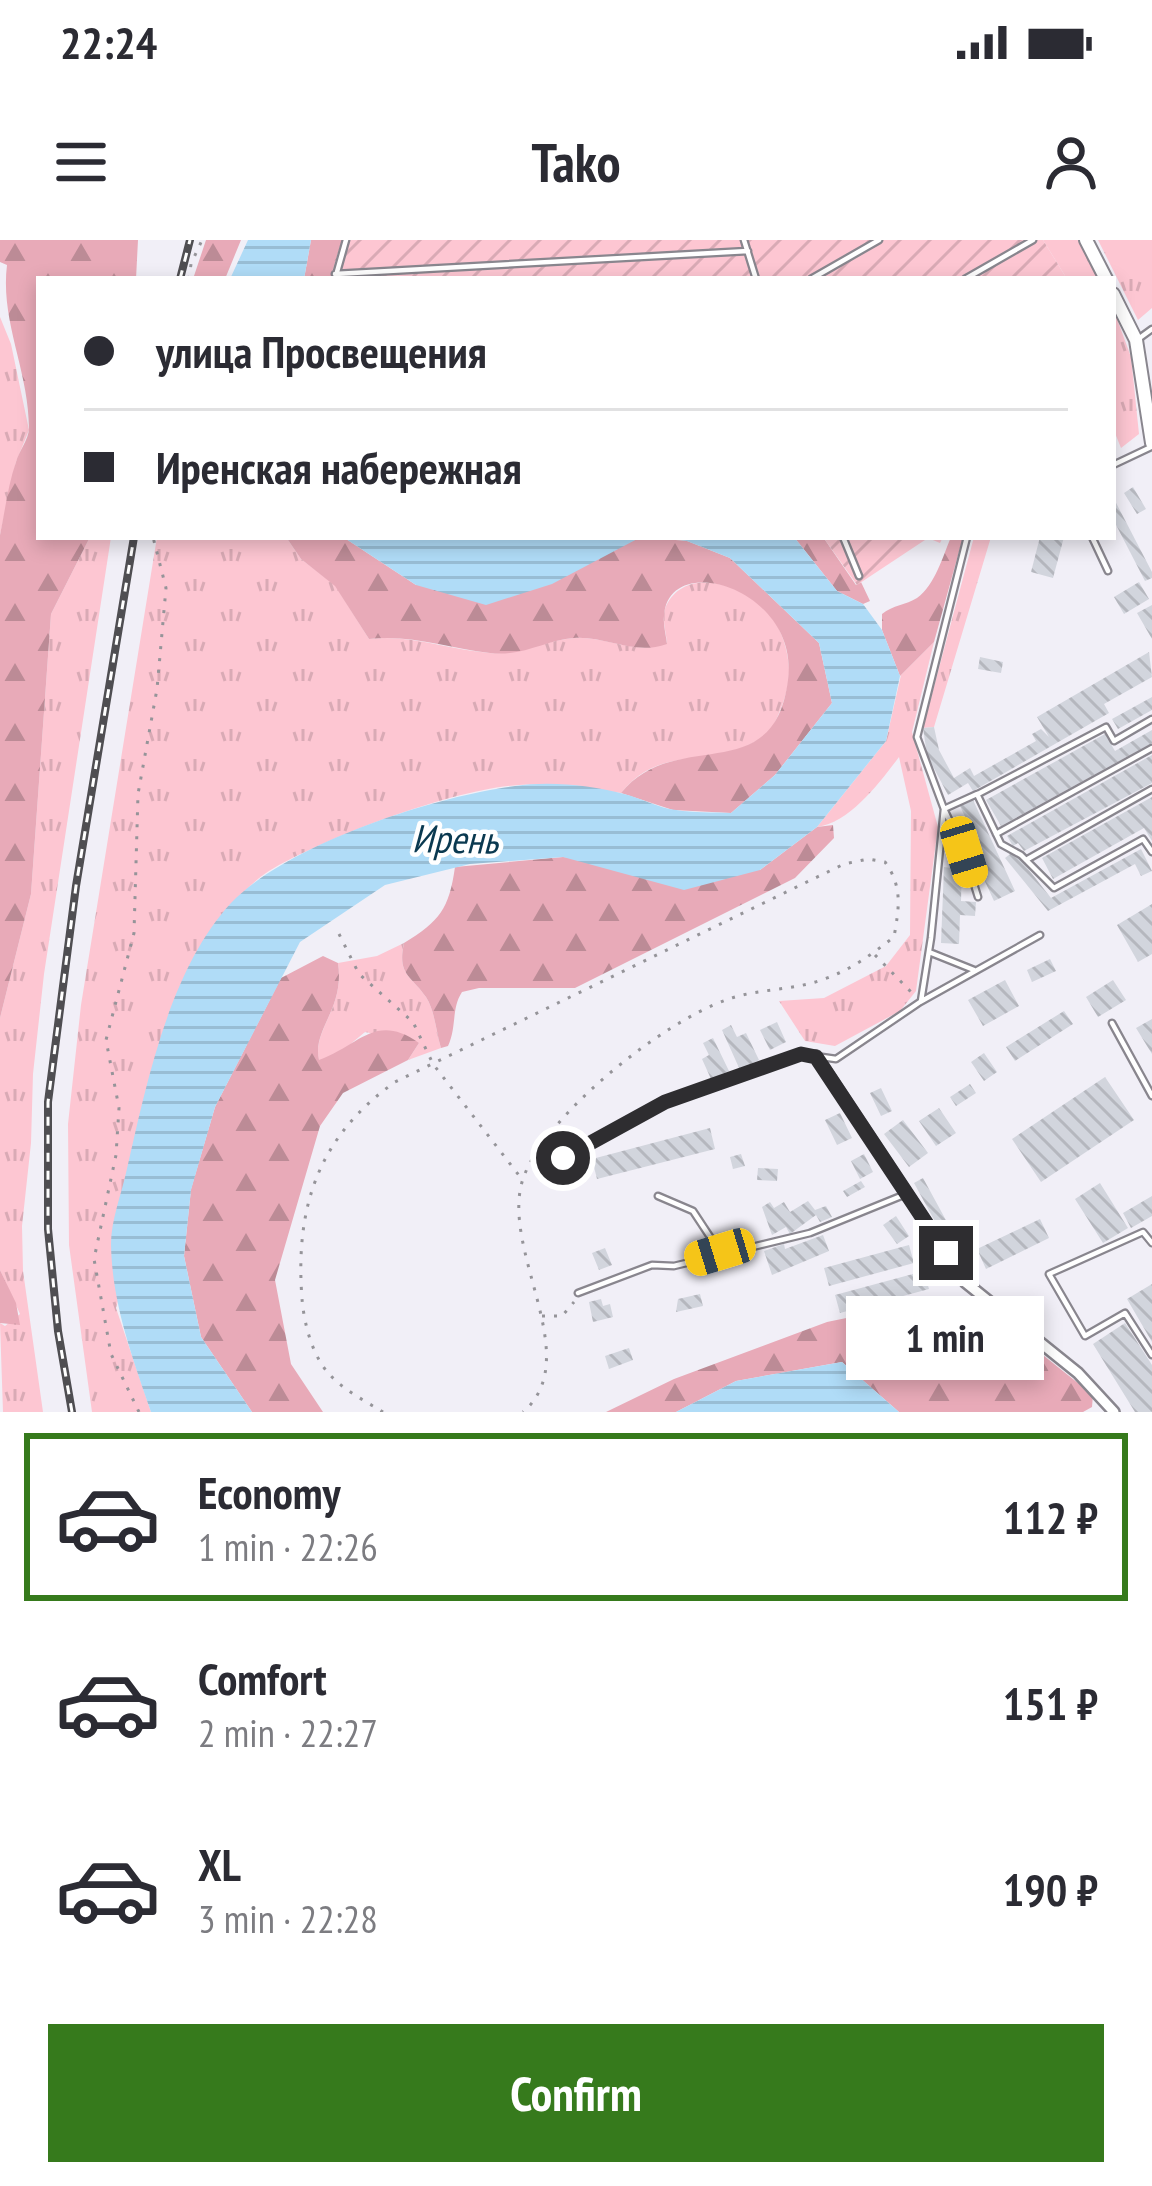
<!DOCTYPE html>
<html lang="en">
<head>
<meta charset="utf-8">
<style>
	:root { --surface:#fff; --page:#f2f2f3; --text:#2b2b33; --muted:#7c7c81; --line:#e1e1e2; --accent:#367a1c }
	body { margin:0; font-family:"PT Sans Narrow",sans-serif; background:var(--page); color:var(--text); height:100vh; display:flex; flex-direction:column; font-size:45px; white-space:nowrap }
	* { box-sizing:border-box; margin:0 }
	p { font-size:39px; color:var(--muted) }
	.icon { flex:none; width:66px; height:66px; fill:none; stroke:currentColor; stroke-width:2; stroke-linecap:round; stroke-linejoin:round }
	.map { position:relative; height:1172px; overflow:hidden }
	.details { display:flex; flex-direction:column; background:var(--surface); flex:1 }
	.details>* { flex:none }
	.banner { position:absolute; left:36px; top:36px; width:1080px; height:264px; border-radius:0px; box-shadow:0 6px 18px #0003; display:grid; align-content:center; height:264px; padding:0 48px; background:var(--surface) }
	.end { position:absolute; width:54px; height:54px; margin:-27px; border:15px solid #2e2d30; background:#fff; box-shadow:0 0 0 6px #fff }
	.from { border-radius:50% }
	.bubble { position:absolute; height:84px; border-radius:0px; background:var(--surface); box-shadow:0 6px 18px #0003; font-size:39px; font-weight:800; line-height:84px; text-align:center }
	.car { position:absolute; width:36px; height:72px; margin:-36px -18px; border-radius:15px; box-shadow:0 0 9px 3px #0007; background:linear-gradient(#f5c518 24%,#345 0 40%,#f5c518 0 76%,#345 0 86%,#f5c518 0) }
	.banner b { display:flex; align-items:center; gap:42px; height:114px; font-size:45px }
	.banner b+b { border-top:3px solid var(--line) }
	.banner i { width:30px; height:30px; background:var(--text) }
	ul { padding:21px 0 0; list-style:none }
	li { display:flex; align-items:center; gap:36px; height:168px; margin:0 24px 18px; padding:0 24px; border:6px solid transparent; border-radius:0px }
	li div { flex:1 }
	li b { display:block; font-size:45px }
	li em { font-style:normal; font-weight:800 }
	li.selected { border-color:var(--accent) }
	li>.icon { width:108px; height:108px; stroke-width:1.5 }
	.primary-button { display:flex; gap:24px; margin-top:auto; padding:24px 48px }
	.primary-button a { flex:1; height:138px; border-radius:0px; background:var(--accent); color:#fff; font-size:48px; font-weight:800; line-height:138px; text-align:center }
	.status { display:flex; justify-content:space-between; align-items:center; height:84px; padding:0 60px; background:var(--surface); direction:ltr }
	.status svg { height:33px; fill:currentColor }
	header { display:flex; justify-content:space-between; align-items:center; height:156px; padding:0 48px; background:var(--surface); font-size:54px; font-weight:800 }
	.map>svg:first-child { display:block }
	.grass { fill:url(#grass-tufts) }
	.forest { fill:url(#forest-firs) }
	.garden { fill:url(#garden-furrows) }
	.water { fill:url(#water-rules) }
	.building { fill:url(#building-back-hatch) }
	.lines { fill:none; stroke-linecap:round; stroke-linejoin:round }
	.service-casing { stroke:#89868e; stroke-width:9 }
	.minor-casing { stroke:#89868e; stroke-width:14 }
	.tertiary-casing { stroke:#89868e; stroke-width:16 }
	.path { stroke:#959499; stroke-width:3; stroke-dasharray:3 9; stroke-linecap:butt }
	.service { stroke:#fff; stroke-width:4.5 }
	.minor { stroke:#fff; stroke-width:9 }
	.tertiary { stroke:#fff; stroke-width:12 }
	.rail-casing { stroke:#4f4e52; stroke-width:8 }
	.rail { stroke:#fff; stroke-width:3; stroke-dasharray:9; stroke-linecap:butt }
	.route { stroke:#2e2d30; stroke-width:15 }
	.labels { text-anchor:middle; stroke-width:9; stroke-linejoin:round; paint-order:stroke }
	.water-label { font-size:39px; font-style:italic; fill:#0a3950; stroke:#fff }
</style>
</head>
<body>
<div class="status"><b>22:24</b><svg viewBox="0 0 49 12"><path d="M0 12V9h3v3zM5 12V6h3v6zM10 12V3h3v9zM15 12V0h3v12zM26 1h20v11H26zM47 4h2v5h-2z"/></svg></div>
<header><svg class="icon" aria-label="menu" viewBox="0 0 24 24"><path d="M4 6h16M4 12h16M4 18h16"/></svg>Tako<svg class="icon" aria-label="person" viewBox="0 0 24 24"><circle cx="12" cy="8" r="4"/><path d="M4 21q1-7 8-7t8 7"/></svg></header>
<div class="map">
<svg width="1152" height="1172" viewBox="0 0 1152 1172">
	<defs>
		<pattern id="grass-tufts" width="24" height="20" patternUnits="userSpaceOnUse" patternTransform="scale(3)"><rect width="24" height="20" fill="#fdc6d2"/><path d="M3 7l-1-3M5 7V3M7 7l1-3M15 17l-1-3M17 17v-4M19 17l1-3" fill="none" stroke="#d9aab5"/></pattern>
		<pattern id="forest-firs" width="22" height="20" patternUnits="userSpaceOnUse" patternTransform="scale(3)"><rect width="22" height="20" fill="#e8aab8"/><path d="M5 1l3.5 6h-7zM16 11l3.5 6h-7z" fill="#bc8b96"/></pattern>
		<pattern id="garden-furrows" width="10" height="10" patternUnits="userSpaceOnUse" patternTransform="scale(3)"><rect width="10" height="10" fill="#fdc6d2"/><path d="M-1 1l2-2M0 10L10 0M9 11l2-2" fill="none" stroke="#d9aab5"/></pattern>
		<pattern id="water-rules" width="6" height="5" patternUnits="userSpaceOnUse" patternTransform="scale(3)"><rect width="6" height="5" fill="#b0dcf7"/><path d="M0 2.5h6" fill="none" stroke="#98bdd4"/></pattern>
		<pattern id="building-back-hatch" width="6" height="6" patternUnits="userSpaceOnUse" patternTransform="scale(3)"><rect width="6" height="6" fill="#d2d5dd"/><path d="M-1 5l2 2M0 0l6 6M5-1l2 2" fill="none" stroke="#b5b7be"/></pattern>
	</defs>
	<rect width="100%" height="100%" fill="#f1eff7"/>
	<!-- grass -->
	<path class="grass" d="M1043 0H1079L1098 39H1067Z
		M1098 0H1152V68L1138 80Z
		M1113 68 1131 117 1139 194 1121 208 1113 188Z
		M0 77 11 104 29 190 16 222 0 295Z
		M90 297H111L44 734 33 834 31 903 22 986 23 1031 43 1172H3L0 1083 5 1086 20 1074 0 1030V778L31 654 51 374Z
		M157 297H286L301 319 335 345 369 399C411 394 448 410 490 413 518 415 547 400 574 398 607 396 634 416 667 403 666 391 661 377 666 366 687 323 749 347 771 376 782 390 788 411 789 429 790 451 779 474 770 493 759 499 748 507 735 510 690 523 654 512 621 553 587 548 554 543 519 545 451 550 335 594 274 628 259 636 245 651 232 663L116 1068 151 1172H92L69 1005 68 884 81 765Z
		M974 297H991L934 487 923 488Z
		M934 402 912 492 938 587 916 751 900 771 835 806 805 801 779 761 824 758 886 726 910 695 911 571 899 517C880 542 851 582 817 587L886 501 901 435Z
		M404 703C397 735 411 735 426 757 435 771 436 792 441 808L408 820 419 803 365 792 341 812 319 821C312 789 345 769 338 723L377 716Z"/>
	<!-- forest -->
	<path class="forest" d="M0 0H138L136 39H39V297H90L51 374 31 654 0 778V295C5 271 8 245 16 222 19 211 29 199 29 188 29 131 0 81 7 25L0 22Z
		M206 0H241L225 39H193Z
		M311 0H342L330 39H304Z
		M286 297H343L416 345 611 311 641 297 687 301 730 318 819 403 832 463 775 535 731 573 673 570 621 553C676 485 774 551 788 440 800 349 668 309 664 376 663 385 666 395 667 404 634 416 607 396 574 398 545 400 523 417 490 413 449 408 410 394 369 399L335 346 301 319Z
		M794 297H823L856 345 861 342 870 361 863 364 837 351Z
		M951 297H963L934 402 900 436 882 390V374C893 365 906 365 917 358 935 345 943 316 951 297Z
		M833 585 834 598 795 638 575 748H479L462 752C451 769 457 787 448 806L441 808C436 792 435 771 426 757 411 735 397 735 404 703 440 681 449 669 455 627L563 617 760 630 817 587Z
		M323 716 338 723C345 769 312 789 319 820 359 806 375 772 419 803L408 820 343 853 320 886 275 1040 291 1124 323 1172H252L201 1097 184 1016 191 949 215 867 281 738Z
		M0 1030 16 1063 20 1085 0 1083Z
		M929 1064 971 1067 980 1076 983 1090 1008 1104 1024 1100 1093 1155 1092 1167 1083 1172H899L842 1122 736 1141 676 1172H606L674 1139 827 1082 856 1076 887 1083 913 1065Z"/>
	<!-- garden -->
	<path class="garden" d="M342 0H1043L1067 39H330Z
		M823 297H943L940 303 928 298 857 345Z"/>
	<!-- water -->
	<path class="water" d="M248 0H311L304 39H230Z
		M343 297H641L552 344 486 365 416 345Z
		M661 297H794L837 351 863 364 882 390 900 436 886 501 817 587 760 630 684 650 563 617 470 624 385 645 300 702 215 867 191 950 184 1016 201 1097 252 1172H151C132 1116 112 1064 111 1004 111 981 121 955 126 933 146 846 169 730 231 663 287 604 435 556 515 546 549 541 591 545 624 554 641 558 658 568 676 570 694 573 713 572 731 573L775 535 832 463 819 403 730 318 687 301Z
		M842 1122 899 1172H676L736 1141Z"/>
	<!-- building -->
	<path class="building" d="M1133 247 1146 269 1137 274 1124 253Z
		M1113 257 1152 332V338L1145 341 1113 279Z
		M1040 297H1064L1053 338 1031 332Z
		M1139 342 1149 359 1124 374 1114 357Z
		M1152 365V399L1137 373Z
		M1149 412 1152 437 1104 464 1109 473 973 551 968 543 948 555 927 515 923 488 934 487 939 510 954 538 970 528 974 536 1036 501 1032 494 1041 489 1049 497 1037 477Z
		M980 417 1003 422 1001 433 978 429Z
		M1152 457V470L1118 489 1112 479Z
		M1152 490V503L1001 586 986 560 1105 494 1115 511Z
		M1152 515V543L1024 611 1018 603 1013 606 1007 596Z
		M1152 557V601L1144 588 1053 639 1042 618Z
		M973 560 1015 651 994 661 960 587 968 583 960 566Z
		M952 609 957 610 962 624 961 661 976 662 975 676 960 675 959 704 941 703 944 627 951 628Z
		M1141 609 1152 631 1141 636 1135 624 1048 671 1005 618 1014 611 1051 658Z
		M1152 664V714L1138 722 1117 685Z
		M1050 719 1056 731 1032 742 1027 730Z
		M1005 740 1019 766 983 786 968 760Z
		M1113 740 1126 760 1098 777 1086 757Z
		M1064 771 1073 784 1015 821 1006 807Z
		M1152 779V814L1136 788Z
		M777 782 786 802 770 810 760 790Z
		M731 785 737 797 746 793 759 820 740 830 722 790Z
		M713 798 729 831 711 839 702 819 709 815 703 803Z
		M984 813 997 832 984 841 971 822Z
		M1105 837 1134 880 1041 942 1012 899Z
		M970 844 976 853 956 866 950 857Z
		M881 848 892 871 881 876 870 853Z
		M939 868 956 893 936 906 919 881Z
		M840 873 852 898 837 905 825 880Z
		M903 880 928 913 909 927 884 894Z
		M710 888 715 909 597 939 592 919Z
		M741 914 745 926 733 929 730 917Z
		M864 914 873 932 860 939 851 921Z
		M758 928 778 929 777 941 757 940Z
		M923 938 960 1006 951 1011 914 943Z
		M861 941 865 947 847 957 843 951Z
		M1100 943 1128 988 1103 1003 1075 959Z
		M1152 956V976L1131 988 1123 973Z
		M808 961 815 970 826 966 832 977 820 982 816 975 790 994 786 987 772 995 762 967 770 962 774 968 784 962 790 972Z
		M896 976 909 996 897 1004 883 985Z
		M1040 979 1049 998 986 1029 977 1009Z
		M823 995 829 1011 772 1035 764 1011 784 1004 785 1009Z
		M909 1005 914 1023 829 1046 824 1028Z
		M605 1008 612 1025 599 1030 592 1013Z
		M924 1031 929 1049 840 1073 835 1055Z
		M1152 1044V1102L1127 1059Z
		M700 1054 703 1066 676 1072 678 1059Z
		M601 1059 603 1066 610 1064 613 1077 593 1082 589 1062Z
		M1125 1083 1152 1125V1172H1135L1093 1104Z
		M629 1108 633 1120 609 1129 605 1116Z"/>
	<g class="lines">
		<!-- service casing -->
		<g class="service-casing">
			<path id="service" d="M744 0 756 39
				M335 34 748 11
				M335 39 346 0
				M811 39 879 0
				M965 39 1033 0
				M1141 97 1152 89
				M1113 225 1151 207
				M843 297 859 336
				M967 297 917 497 944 569 977 554 1001 604 1021 615 1054 648 1143 599 1152 612
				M1092 297 1108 331
				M978 554 1106 487 1114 501 1152 479
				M996 594 1152 508
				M1026 620 1152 549
				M929 712 974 730
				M921 761 931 698 944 569 964 612 978 657
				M1112 783 1152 856
				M564 918 665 862 801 814 836 819 920 762 1040 695
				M658 956 693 971 720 1012
				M1152 1003 1143 992 1049 1034 1085 1096 1125 1073 1152 1115
				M578 1053 652 1025 674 1026 810 993 906 954"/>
		</g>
		<!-- minor casing -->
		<g class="minor-casing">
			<path id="minor" d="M816 816 965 1042 1078 1133 1114 1172"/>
		</g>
		<!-- tertiary casing -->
		<g class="tertiary-casing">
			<path id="tertiary" d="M1086 0 1106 39
				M1113 54 1136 100 1152 203"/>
		</g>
		<!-- path -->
		<path class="path" d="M189 39 191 24 202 0
			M339 694 359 734 413 782 433 824 521 938
			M875 715 914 755
			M542 1076H562L574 1062
			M139 1172 111 1114 94 1019 116 915 119 868 106 800 134 693 138 554 157 449 166 348 153 297
			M383 1172C365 1161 344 1150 330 1135 312 1116 304 1083 302 1059 295 967 318 897 395 842L844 624 868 619 885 622C903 647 899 668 894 697 872 714 851 730 824 739 793 751 758 748 726 760 663 782 548 873 524 936 497 1007 587 1117 523 1172"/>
		<!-- service -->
		<use href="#service" class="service"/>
		<!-- minor -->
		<use href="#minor" class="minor"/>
		<!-- tertiary -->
		<use href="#tertiary" class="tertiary"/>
		<!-- rail casing -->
		<g class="rail-casing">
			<path id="rail" d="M180 39 190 0
				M72 1172 58 1091 48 989V862L76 646 134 297"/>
		</g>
		<!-- rail -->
		<use href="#rail" class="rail"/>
	</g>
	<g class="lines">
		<!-- route -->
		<path class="route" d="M563 918 665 862 801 814 816 817 946 1013"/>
	</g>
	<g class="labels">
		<!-- water labels -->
		<g class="water-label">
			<text transform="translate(455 599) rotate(1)" y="14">Ирень</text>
		</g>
	</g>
</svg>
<i class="end from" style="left:563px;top:918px"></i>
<i class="end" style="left:946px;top:1013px"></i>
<div class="bubble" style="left:846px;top:1056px;width:198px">1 min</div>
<i class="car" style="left:964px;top:612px;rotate:163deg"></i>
<i class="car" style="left:720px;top:1012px;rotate:253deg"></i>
<div class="banner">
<b><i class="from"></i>улица Просвещения</b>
<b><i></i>Иренская набережная</b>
</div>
</div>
<section class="details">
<ul>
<li class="selected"><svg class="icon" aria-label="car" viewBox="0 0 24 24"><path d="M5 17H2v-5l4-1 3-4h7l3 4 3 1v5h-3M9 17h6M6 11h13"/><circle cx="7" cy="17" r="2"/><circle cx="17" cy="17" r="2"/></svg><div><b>Economy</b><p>1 min · 22:26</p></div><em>112 ₽</em></li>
<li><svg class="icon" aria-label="car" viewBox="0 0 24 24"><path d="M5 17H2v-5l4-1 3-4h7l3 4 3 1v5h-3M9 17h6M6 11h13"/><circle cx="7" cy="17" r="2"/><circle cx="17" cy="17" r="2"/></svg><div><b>Comfort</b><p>2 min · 22:27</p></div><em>151 ₽</em></li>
<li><svg class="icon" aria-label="car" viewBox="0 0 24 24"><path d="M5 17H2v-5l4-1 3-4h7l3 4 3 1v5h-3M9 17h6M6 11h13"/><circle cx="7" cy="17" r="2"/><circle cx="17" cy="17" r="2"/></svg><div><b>XL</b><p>3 min · 22:28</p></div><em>190 ₽</em></li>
</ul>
<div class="primary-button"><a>Confirm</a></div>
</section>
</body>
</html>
